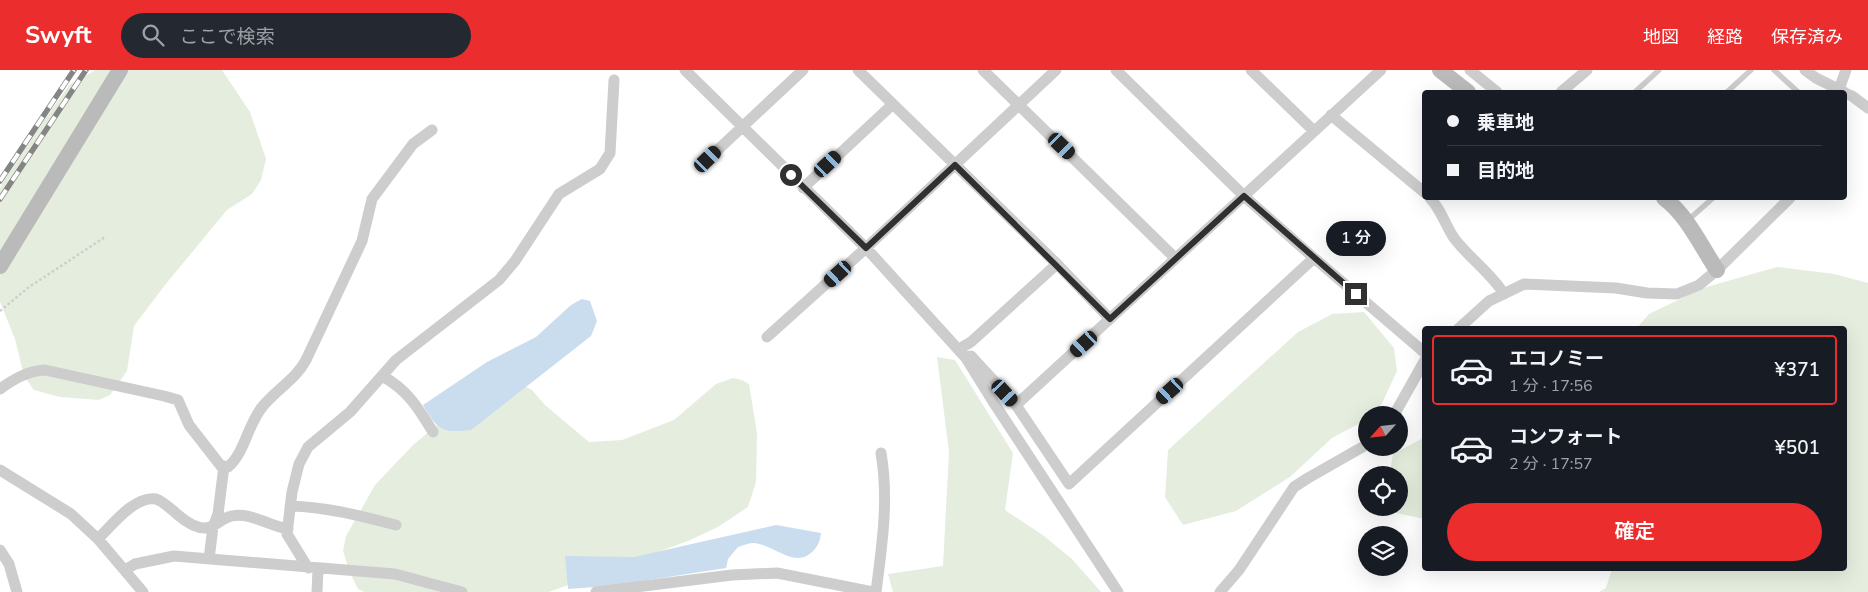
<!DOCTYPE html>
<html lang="ja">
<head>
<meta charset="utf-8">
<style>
	:root { --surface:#171b24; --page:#242831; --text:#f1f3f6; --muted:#9ea1a6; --line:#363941; --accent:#ec2d2e }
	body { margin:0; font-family:"Nunito Sans","Noto Sans JP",sans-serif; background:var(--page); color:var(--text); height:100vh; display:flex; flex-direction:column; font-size:19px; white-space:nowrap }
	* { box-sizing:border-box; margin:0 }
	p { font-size:16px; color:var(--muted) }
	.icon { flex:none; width:28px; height:28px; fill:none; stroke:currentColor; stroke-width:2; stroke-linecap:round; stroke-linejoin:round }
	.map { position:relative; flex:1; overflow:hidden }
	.sheet { position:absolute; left:1422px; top:256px; width:425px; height:245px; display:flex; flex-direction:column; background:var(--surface); border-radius:5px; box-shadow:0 5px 20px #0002 }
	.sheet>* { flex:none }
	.hud { position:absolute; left:1422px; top:20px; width:425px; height:110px; border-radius:5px; box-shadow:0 5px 20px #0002; display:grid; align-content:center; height:110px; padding:0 25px; background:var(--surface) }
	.needle { width:32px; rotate:243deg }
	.controls { position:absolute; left:1358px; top:336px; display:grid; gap:10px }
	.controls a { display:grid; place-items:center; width:50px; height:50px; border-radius:50%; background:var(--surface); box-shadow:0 5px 20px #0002; font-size:25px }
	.end { position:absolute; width:22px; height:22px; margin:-11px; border:6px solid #303030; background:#fff; box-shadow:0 0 0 2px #fff }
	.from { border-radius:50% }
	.bubble { position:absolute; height:35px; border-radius:18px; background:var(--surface); box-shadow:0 5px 20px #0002; font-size:16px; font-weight:600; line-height:35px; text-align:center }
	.car { position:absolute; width:15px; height:30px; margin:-15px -8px; border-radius:6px; box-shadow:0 0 4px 1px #0007; background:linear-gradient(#222 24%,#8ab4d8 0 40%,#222 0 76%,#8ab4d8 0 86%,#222 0) }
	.hud b { display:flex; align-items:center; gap:18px; height:48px; font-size:19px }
	.hud b+b { border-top:1px solid var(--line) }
	.hud i { width:12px; height:12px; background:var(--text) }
	ul { padding:9px 0 0; list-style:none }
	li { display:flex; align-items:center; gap:15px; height:70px; margin:0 10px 8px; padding:0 15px; border:2px solid transparent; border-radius:5px }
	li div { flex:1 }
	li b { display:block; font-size:19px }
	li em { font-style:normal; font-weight:600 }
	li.current { border-color:var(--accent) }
	li>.icon { width:45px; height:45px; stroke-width:1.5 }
	.primary-button { display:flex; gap:10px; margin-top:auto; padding:10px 25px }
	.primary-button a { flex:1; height:58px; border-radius:30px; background:var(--accent); color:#fff; font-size:20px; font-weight:600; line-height:58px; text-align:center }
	header { display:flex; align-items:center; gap:30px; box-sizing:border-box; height:70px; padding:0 25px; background:var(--accent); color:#fff }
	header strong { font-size:24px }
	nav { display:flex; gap:28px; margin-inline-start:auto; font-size:18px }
	.search { width:350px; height:45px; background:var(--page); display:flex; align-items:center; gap:12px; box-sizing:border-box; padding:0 18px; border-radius:28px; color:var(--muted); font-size:19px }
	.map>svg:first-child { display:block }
	.green { fill:#e5eede }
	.water { fill:#caddee }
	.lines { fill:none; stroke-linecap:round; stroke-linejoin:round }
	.path { stroke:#cdcdcd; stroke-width:2.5; stroke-dasharray:2.5 2.5; stroke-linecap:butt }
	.lane { stroke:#cdcdcd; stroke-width:5.5 }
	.street { stroke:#cdcdcd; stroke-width:11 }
	.secondary { stroke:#bababa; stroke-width:16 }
	.rail-casing { stroke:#858585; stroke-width:5.5 }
	.rail { stroke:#fff; stroke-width:4; stroke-dasharray:11; stroke-linecap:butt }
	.route { stroke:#303030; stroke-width:6 }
</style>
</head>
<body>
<header>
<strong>Swyft</strong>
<div class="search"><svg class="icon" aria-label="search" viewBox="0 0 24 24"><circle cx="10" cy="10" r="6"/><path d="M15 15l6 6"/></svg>ここで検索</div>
<nav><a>地図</a><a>経路</a><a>保存済み</a></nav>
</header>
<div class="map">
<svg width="1868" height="522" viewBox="0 0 1868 522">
	<rect width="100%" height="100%" fill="#fff"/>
	<!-- green -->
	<path class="green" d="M96 0H222L250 42 266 89 261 110 252 124 227 140 165 215 134 256 127 301 110 325 99 330 60 327 34 320 24 306 15 269 0 232V118L9 99 70 14Z
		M1777 197 1834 204 1868 213V522H1599L1606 518 1612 499H1845V259H1636L1649 244 1703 218Z
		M1364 242 1394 278 1397 301 1377 344 1366 345V350L1332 368 1290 407 1236 441 1183 455 1165 427 1168 380 1298 262 1332 244Z
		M937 287 955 290 1013 383 1005 440 1044 466 1072 489 1101 522H893L888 504 943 496 949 382Z
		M733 308 742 310 749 314 757 363 756 412 748 437 718 457 688 471 549 522H364L358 519 350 503 343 481 346 466 375 415 413 375 448 346 511 309 532 320 545 335 589 372 622 370 674 350 716 314Z
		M1425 367V449L1391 442 1390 438H1399V405H1389L1393 384Z"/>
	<!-- water -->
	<path class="water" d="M582 229 590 231 597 251 591 266 471 360C442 363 438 361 423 335L487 292 536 267 571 235Z
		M776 455 821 463C820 471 819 474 814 480 795 501 775 474 753 473 748 473 742 476 738 477L728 489 726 498 610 516 568 519 565 486 634 487Z"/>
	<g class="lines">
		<!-- path -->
		<path class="path" d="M0 241 29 217 105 167"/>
		<!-- lane -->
		<path class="lane" d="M1774 0 1798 22
			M1635 22 1659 0
			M1727 22 1751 0
			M1687 151 1713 128"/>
		<!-- street -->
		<path class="street" d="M685 0 866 178 966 288 994 333 1118 522
			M858 0 1057 194 1110 249
			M983 0 1175 188
			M1116 0 1244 126 1314 188 1425 283
			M1251 0 1314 61
			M1470 0 1497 22
			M1805 0 1816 8 1844 22
			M1561 22 1587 0
			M1838 22 1846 0
			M1845 23 1852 26 1868 38
			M1331 45 1425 123
			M708 89 803 0
			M803 118 893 34
			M1430 128C1441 139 1445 155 1454 168 1469 188 1491 203 1504 224
			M1458 259 1489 231 1524 214 1616 218 1647 223 1677 224 1699 215 1717 200 1790 128
			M767 267 866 178 1056 0
			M959 279 971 272 1057 194
			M968 287 971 286 1016 335 1069 414 1314 188
			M382 306C407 319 419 339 433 362
			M0 319C14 309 27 301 45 300L164 326 178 330 189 355 221 396 228 397C245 383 248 353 263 336 277 319 296 309 306 290L362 171 372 129 413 74 432 60
			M1016 335 1381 0
			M1394 345 1425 290
			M0 400 71 444 98 469 143 522
			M290 436C327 437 361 446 396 455
			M98 469C111 456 135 425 156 429 163 431 172 440 178 445 185 451 195 458 205 458 216 458 222 447 232 446 250 442 270 456 288 459
			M0 480 9 494 17 522
			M209 489 213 457 218 444 224 396
			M308 498 287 464 292 422 299 394 308 377 350 342 396 290 499 210 515 191 559 124 600 99 610 83 614 10
			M125 500 135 494 174 486 395 504 462 522
			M317 522 318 499
			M596 522 732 505 777 503 873 522
			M876 522C882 475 889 430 881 383
			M1220 522 1239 500 1294 417 1308 408 1366 375"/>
		<!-- secondary -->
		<path class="secondary" d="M1440 0 1468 22
			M1664 128C1687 145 1701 176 1717 200
			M0 196 120 0"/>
		<!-- rail casing -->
		<g class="rail-casing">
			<path id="rail" d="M0 111 74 0
				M0 129 86 0"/>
		</g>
		<!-- rail -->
		<use href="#rail" class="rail"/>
	</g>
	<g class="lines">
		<!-- route -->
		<path class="route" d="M791 105 866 178 955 95 1110 249 1244 126 1356 224"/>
	</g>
</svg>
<div class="controls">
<a><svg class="needle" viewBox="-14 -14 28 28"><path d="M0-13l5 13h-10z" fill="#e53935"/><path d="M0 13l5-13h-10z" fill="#9ea1a6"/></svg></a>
<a><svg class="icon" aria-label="locate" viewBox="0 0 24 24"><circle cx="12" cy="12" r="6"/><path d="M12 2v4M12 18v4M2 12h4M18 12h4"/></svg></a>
<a><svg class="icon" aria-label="layers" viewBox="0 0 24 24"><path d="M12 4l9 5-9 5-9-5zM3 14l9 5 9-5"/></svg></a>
</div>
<i class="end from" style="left:791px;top:105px"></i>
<i class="end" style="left:1356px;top:224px"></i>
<div class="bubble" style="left:1326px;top:151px;width:60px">1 分</div>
<i class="car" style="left:1062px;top:76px;rotate:134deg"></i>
<i class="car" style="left:708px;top:89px;rotate:46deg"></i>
<i class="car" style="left:828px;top:94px;rotate:47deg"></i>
<i class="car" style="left:838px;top:204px;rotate:228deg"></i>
<i class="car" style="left:1084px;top:274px;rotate:228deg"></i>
<i class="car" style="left:1170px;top:321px;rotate:228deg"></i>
<i class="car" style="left:1005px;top:323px;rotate:137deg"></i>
<div class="hud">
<b><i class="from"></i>乗車地</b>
<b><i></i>目的地</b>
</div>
<section class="sheet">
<ul>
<li class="current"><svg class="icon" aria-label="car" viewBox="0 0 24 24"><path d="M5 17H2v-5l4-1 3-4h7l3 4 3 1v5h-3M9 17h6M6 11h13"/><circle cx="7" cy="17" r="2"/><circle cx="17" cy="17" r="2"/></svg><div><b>エコノミー</b><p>1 分 · 17:56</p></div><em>¥371</em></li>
<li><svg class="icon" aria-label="car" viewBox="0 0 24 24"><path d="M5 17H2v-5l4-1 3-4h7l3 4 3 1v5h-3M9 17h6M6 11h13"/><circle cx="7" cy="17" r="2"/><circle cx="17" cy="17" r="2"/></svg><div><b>コンフォート</b><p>2 分 · 17:57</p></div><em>¥501</em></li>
</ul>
<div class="primary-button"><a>確定</a></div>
</section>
</div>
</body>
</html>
